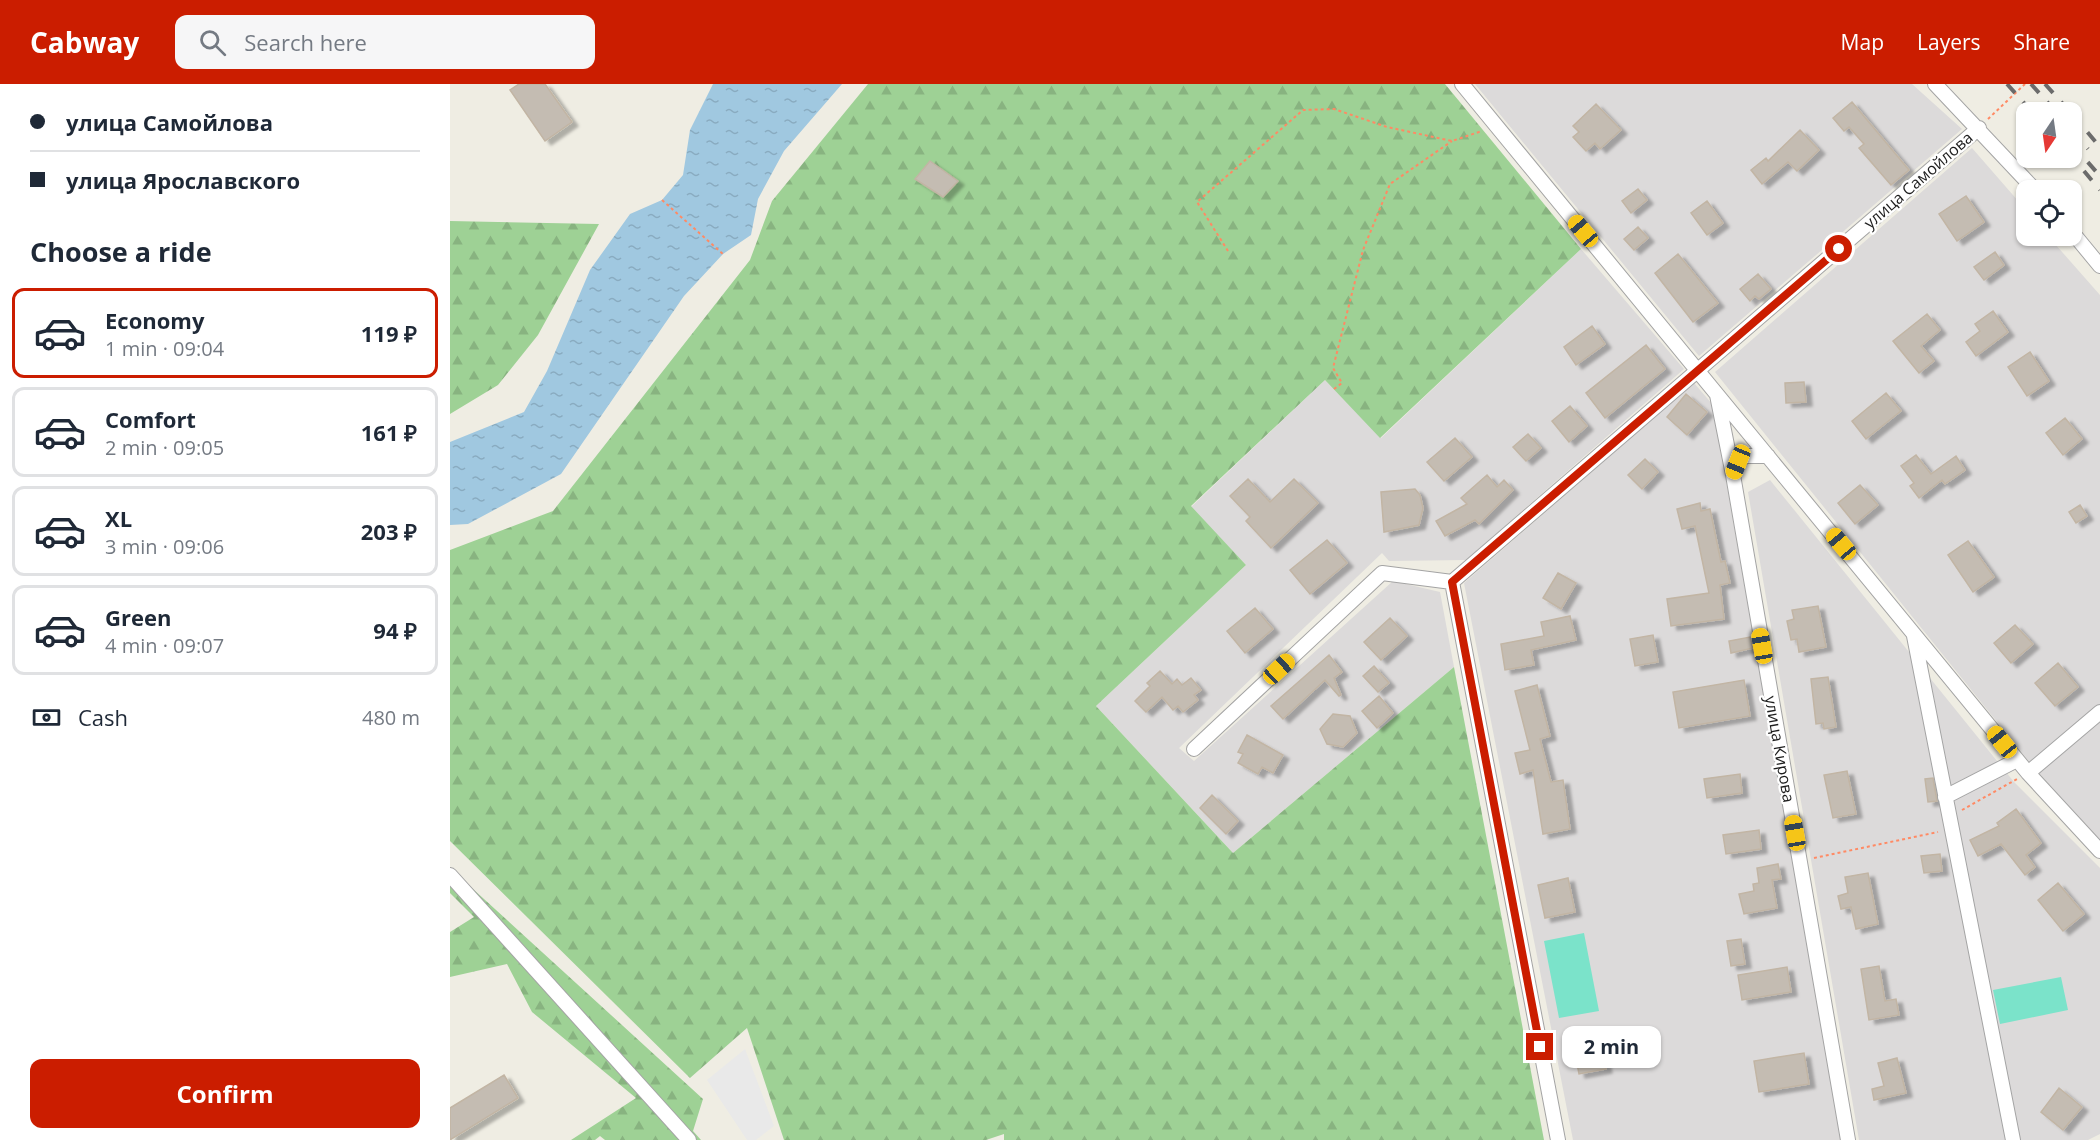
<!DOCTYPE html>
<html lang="en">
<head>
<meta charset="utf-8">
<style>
	:root { --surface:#fff; --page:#f6f6f7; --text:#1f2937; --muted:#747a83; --line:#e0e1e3; --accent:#cb1d00 }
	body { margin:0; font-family:"Open Sans",sans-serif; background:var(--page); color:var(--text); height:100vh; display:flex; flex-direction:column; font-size:22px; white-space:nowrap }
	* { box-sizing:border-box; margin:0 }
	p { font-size:20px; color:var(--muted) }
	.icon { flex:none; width:33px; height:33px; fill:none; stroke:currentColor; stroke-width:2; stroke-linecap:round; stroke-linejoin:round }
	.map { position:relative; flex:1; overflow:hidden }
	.side { display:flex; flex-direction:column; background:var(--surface); width:450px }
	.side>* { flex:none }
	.top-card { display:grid; align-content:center; height:132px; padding:0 30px; background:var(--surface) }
	.needle { width:39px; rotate:193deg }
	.controls { position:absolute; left:1566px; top:18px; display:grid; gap:12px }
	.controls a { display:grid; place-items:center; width:66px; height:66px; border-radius:12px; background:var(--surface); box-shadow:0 2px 4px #0004; font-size:30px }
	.end { position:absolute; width:27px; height:27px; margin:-14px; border:8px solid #cb1d00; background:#fff; box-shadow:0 0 0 3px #fff }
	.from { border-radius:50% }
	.bubble { position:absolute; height:42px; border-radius:12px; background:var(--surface); box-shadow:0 2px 4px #0004; font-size:20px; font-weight:700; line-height:42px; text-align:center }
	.car { position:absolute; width:18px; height:36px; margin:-18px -9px; border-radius:8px; box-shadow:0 0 4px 2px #0007; background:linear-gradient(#f5c518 24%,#345 0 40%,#f5c518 0 76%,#345 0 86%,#f5c518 0) }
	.top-card b { display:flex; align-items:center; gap:21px; height:57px; font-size:22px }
	.top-card b+b { border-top:2px solid var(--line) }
	.top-card i { width:15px; height:15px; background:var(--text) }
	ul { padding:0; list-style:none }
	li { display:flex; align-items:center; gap:18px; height:90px; margin:0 12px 9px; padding:0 18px; border:3px solid var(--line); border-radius:12px }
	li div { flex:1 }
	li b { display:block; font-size:22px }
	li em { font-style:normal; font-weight:700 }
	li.on { border-color:var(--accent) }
	li>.icon { width:54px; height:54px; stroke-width:1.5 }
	h2 { padding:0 30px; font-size:27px; line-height:72px }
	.pay { display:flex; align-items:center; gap:15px; height:66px; padding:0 30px; font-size:22px }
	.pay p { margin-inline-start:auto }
	.primary-button { display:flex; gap:12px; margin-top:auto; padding:12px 30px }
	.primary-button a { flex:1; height:69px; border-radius:12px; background:var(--accent); color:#fff; font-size:24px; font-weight:700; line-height:69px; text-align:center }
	header { display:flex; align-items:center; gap:36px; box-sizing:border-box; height:84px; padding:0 30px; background:var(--accent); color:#fff }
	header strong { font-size:28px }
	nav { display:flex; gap:33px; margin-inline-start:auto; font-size:21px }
	.search { width:420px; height:54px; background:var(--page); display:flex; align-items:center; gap:15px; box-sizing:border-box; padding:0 21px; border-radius:12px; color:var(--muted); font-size:22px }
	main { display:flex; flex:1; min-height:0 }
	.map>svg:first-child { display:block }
	.residential { fill:#dcdada }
	.forest { fill:url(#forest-firs) }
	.pitch { fill:#7be3ca }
	.parking { fill:#e9e9e9 }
	.water { fill:url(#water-ripples) }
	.building { fill:#c4bcb2; stroke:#c2b5a4; stroke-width:1.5; filter:url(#shadow) }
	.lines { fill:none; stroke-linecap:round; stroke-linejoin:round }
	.minor-casing { stroke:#a4a4a4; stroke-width:16 }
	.path { stroke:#ff8a64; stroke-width:2; stroke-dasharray:3 3; stroke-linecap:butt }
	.minor { stroke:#fff; stroke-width:14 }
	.rail { stroke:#6b6b6b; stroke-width:4; stroke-dasharray:12 12; stroke-linecap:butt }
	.route { stroke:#cb1d00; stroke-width:8 }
	.labels { text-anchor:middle; stroke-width:4.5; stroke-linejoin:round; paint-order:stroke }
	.street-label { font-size:16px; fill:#1d1d1d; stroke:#fff }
</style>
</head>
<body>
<header>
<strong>Cabway</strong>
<div class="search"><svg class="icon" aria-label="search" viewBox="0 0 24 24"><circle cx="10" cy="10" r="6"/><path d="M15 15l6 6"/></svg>Search here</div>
<nav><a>Map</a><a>Layers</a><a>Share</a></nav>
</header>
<main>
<section class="side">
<div class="top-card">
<b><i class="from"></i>улица Самойлова</b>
<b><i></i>улица Ярославского</b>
</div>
<h2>Choose a ride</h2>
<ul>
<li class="on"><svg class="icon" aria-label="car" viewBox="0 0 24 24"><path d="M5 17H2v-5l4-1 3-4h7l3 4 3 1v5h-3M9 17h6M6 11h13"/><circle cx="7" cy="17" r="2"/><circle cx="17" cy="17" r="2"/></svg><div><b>Economy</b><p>1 min · 09:04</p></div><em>119 ₽</em></li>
<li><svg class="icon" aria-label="car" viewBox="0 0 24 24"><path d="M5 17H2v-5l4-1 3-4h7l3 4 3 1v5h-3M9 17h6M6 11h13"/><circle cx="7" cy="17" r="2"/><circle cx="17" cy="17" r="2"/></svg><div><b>Comfort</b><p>2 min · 09:05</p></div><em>161 ₽</em></li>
<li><svg class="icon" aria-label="car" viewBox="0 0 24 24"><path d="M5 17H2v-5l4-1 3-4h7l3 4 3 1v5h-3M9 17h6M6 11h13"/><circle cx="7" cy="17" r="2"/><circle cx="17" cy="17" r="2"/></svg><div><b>XL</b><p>3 min · 09:06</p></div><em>203 ₽</em></li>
<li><svg class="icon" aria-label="car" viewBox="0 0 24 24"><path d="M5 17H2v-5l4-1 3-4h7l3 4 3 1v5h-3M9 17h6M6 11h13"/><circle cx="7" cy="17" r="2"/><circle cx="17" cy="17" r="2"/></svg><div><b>Green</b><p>4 min · 09:07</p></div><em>94 ₽</em></li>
</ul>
<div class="pay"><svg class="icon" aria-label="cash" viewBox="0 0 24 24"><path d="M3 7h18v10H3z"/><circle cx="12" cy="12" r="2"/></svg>Cash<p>480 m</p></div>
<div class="primary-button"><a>Confirm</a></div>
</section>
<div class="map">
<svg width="1650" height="1056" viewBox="0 0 1650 1056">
	<defs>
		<pattern id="forest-firs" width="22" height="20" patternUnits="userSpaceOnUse" patternTransform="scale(1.5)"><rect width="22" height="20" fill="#9ed195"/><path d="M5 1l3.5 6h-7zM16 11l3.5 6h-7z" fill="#88b380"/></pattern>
		<pattern id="water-ripples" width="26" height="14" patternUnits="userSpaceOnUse" patternTransform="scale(1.5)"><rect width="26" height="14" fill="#a0c8e0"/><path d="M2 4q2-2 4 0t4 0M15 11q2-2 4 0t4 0" fill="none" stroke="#89abc0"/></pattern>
		<filter id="shadow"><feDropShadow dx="6" dy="4" stdDeviation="1.5" flood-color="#0004"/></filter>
	</defs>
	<rect width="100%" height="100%" fill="#efede3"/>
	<!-- residential -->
	<path class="residential" d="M1025 0H1462L1512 45 1249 272Z
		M1522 64 1576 126V152H1598L1650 211V622L1581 680 1265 288Z
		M1131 165 1234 285 1016 476 939 477 932 469 729 664 744 677 943 497 990 508 1004 583 783 769 646 622 796 481 741 423 875 296 931 354Z
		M1244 299 1263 321 1391 1056H1123L1014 499Z
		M1320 396 1564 698 1650 784V1050L1638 1056H1409L1298 408Z
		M1650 635V756L1588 688Z"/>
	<!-- forest -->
	<path class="forest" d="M418 0H995L1131 165 930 354 875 296 741 422 796 481 646 622 783 769 1004 583 1094 1056H554V1050L536 1056H334L297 944 240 994 0 757V466L103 427 300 176 322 117Z
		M0 137 149 140 88 251 48 301 0 330Z
		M0 784 253 1015 243 1047 251 1056H155L150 1052 145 1056H121L186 1014 82 928 57 880 0 893V848L24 833 0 809Z"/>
	<!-- pitch -->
	<path class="pitch" d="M1134 849 1149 927 1109 934 1094 857Z
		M1611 893 1618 926 1550 940 1543 906Z"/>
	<!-- parking -->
	<path class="parking" d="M295 965 324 1042 306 1056H297L257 996Z"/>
	<!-- water -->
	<path class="water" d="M263 0H392L334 67 308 115 301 151 273 170 234 212 111 390 18 440 0 441V358L74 328 97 287 140 186 180 130 212 116 233 91 240 46Z"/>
	<!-- building -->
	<path class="building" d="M69 0H95L122 38 95 57 60 6Z
		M1402 18 1459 86 1441 101 1409 64 1414 60 1399 43 1394 47 1383 34Z
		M1146 20 1171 46 1150 65 1145 59 1136 67 1123 53 1129 48 1123 42Z
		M1350 46 1369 66 1347 87 1338 78 1312 100 1301 86 1316 74 1318 77Z
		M480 77 508 97 493 113 465 95Z
		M1188 105 1197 116 1181 129 1172 117Z
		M1516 112 1534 138 1507 157 1489 130Z
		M1257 117 1273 139 1257 151 1241 129Z
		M1188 143 1198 154 1184 166 1174 155Z
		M1545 168 1554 181 1534 196 1524 183Z
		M1228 170 1268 219 1243 238 1205 189Z
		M1308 190 1321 205 1309 215 1305 212 1300 217 1290 205Z
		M1543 227 1558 248 1526 272 1516 258 1530 247 1525 240Z
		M1477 230 1490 246 1471 262 1484 277 1469 289 1443 257Z
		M1142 242 1155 260 1126 281 1114 263Z
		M1196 261 1215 285 1155 334 1136 309Z
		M1580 268 1599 297 1577 312 1558 283Z
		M1354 298 1356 318 1336 319 1335 299Z
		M1436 309 1451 327 1416 355 1402 337Z
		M1236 310 1257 328 1237 351 1217 333Z
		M1120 322 1137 342 1119 358 1102 337Z
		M1615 334 1632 355 1613 371 1596 349Z
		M1078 350 1091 364 1076 377 1063 363Z
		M1005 354 1022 373 994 397 977 378Z
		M1466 371 1481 390 1506 372 1515 386 1495 400 1492 396 1469 414 1460 402 1464 399 1451 382Z
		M1195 375 1208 388 1192 405 1178 391Z
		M1037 391 1047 403 1054 396 1063 406 1029 440 1025 436 995 452 986 437 1017 420 1011 414Z
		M798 395 820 418 844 395 868 419 821 464 796 437 800 433 780 412Z
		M1410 401 1428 421 1405 440 1388 419Z
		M965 405 970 411 973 424 969 441 934 448 931 408Z
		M1250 419 1251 427 1260 425 1271 478 1275 477 1280 499 1270 501 1274 535 1221 542 1217 515 1259 509 1245 442 1232 445 1227 425Z
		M1630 421 1637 432 1626 439 1619 428Z
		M877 456 897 479 860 510 840 486Z
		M1518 457 1544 493 1523 508 1498 471Z
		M1108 489 1126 499 1111 525 1093 514Z
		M1368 522 1376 563 1349 568 1347 555 1341 556 1337 537 1344 535 1342 526Z
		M805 524 823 545 795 569 777 547Z
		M1120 532 1126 556 1081 566 1084 581 1055 586 1051 560 1094 552 1091 538Z
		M940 534 957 552 931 576 914 558Z
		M1565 541 1583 560 1561 579 1544 559Z
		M1203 551 1208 578 1185 582 1180 555Z
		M1300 553 1303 564 1281 569 1279 557Z
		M879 571 892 588 884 594 891 611 889 612 875 596 833 635 821 622Z
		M1608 579 1628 603 1605 622 1585 599Z
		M924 582 939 599 928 608 913 592Z
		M710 587 722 600 727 595 732 601 741 594 751 606 744 611 748 616 733 628 728 622 723 626 712 613 696 628 685 617 700 602 697 599Z
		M1378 593 1386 643 1374 645 1373 639 1366 640 1361 595Z
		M1294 596 1300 632 1229 644 1223 608Z
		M1087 601 1100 652 1090 655 1101 698 1113 696 1120 745 1093 750 1083 686 1070 690 1065 669 1080 666 1065 607Z
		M929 612 943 629 927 644 912 627Z
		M883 630 900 632 907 649 893 663 877 660 870 645Z
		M797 651 833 671 823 689 812 683 808 690 788 679 793 670 788 668Z
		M1397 687 1406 730 1383 734 1374 691Z
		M1290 690 1292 709 1257 714 1254 695Z
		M1483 694 1487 717 1478 718 1475 695Z
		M762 711 788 737 776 750 750 724Z
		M1566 725 1591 759 1576 771 1585 783 1575 791 1551 760 1528 772 1520 756 1549 742 1547 739Z
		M1309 746 1311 765 1276 770 1273 751Z
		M1490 770 1492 787 1474 789 1471 772Z
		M1328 780 1331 795 1322 796 1327 824 1294 830 1289 810 1304 807 1303 800 1309 799 1307 784Z
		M1418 789 1428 840 1406 845 1401 823 1391 825 1388 812 1398 809 1395 793Z
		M1118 794 1125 828 1095 834 1088 801Z
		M1608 799 1634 830 1613 847 1588 816Z
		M1291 855 1295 880 1281 882 1277 857Z
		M1429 882 1435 917 1446 915 1449 931 1419 936 1411 885Z
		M1337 883 1341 908 1292 916 1288 891Z
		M1149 954 1156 985 1129 990 1123 959Z
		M1354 969 1359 1000 1309 1008 1304 977Z
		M1447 974 1456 1009 1424 1016 1422 1005 1434 1002 1428 979Z
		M54 991 68 1014 0 1056V1024Z
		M1609 1004 1632 1023 1613 1046 1591 1028Z"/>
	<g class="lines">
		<!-- minor casing -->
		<g class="minor-casing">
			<path id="minor" d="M1012 0 1578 689 1650 767
				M1485 0 1585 106
				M1622 148 1650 182
				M1267 311 1283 391 1398 1056
				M1283 391 1288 378 1295 372H1318
				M1002 498 1108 1056
				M1464 552 1563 1056
				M744 665 932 489 1002 498 1529 44
				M1578 689 1650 628
				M1495 713 1567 676
				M0 791 239 1056"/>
		</g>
		<!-- path -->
		<path class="path" d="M1538 35 1575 0
			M212 116 273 170
			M778 167 747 118 853 26 884 25 937 43 1002 57 1032 47
			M884 305 892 299 883 284 913 166 940 100 1002 57
			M1512 726 1567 695
			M1364 774 1488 748"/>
		<!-- minor -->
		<use href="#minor" class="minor"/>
		<!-- rail -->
		<path class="rail" d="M1557 0 1582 28
			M1581 0 1606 28
			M1595 0 1620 28
			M1622 30 1650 63
			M1622 46 1638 65
			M1622 60 1650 92
			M1634 87 1650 106"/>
	</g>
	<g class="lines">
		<!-- route -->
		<path class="route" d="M1090 963 1002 498 1389 165"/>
	</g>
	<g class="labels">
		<!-- street labels -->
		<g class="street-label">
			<text transform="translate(1468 96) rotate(-41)" y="6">улица Самойлова</text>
			<text transform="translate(1330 665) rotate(80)" y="6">улица Кирова</text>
		</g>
	</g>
</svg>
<div class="controls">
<a><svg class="needle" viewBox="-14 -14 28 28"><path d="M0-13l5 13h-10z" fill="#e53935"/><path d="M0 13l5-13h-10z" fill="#747a83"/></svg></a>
<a><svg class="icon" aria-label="locate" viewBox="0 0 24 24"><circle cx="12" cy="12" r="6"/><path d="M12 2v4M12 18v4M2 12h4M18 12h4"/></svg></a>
</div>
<i class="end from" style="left:1389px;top:165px"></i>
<i class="end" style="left:1090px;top:963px"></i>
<div class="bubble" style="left:1112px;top:942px;width:99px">2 min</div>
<i class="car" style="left:1133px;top:147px;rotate:320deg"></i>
<i class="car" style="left:1288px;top:378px;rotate:202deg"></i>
<i class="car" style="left:1391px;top:460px;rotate:320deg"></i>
<i class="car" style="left:1312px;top:562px;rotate:350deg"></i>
<i class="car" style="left:829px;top:585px;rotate:47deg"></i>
<i class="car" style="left:1552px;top:658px;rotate:321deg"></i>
<i class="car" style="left:1345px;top:749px;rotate:350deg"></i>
</div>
</main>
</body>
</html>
